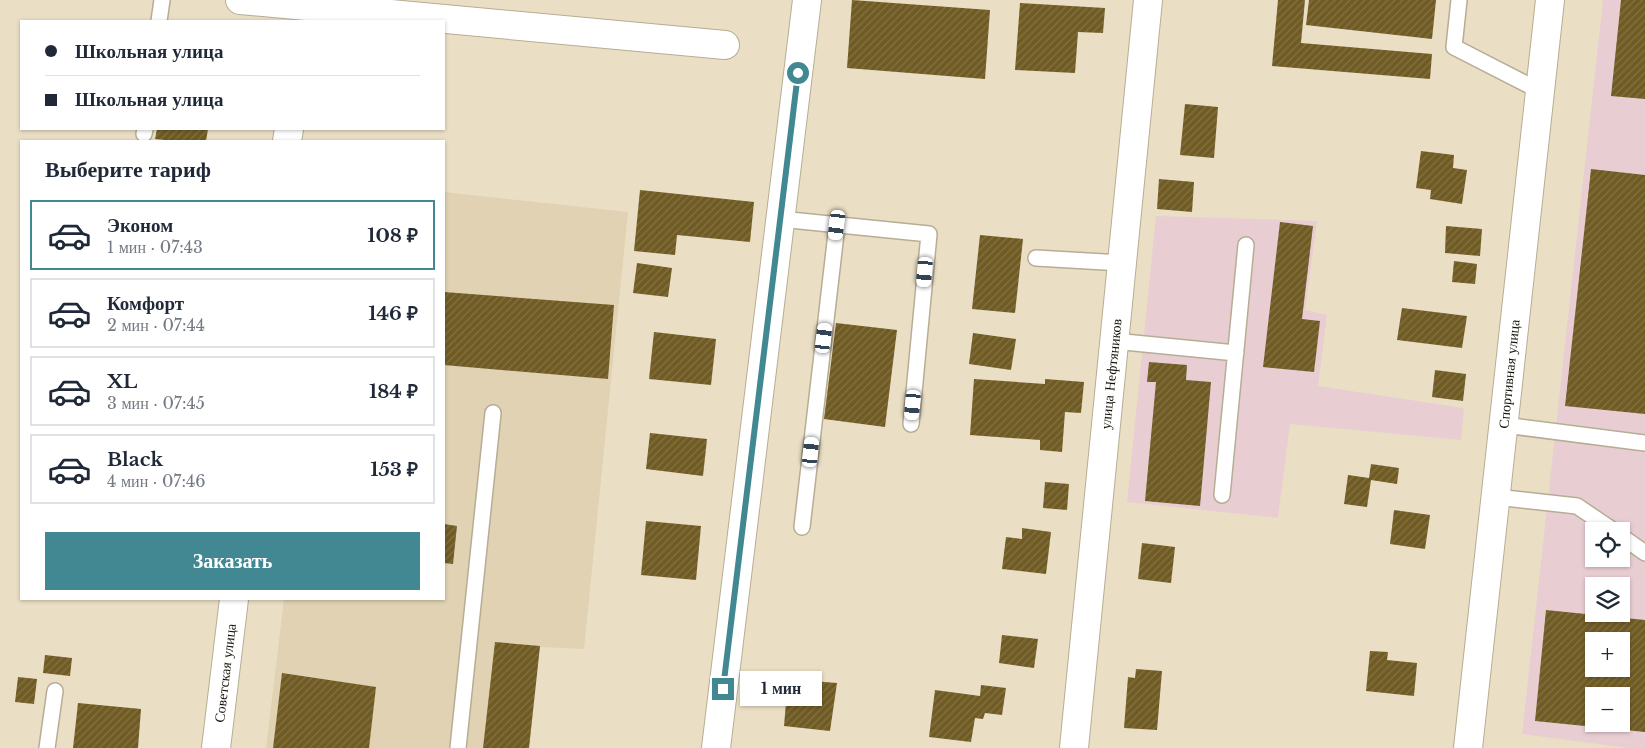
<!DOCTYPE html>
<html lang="ru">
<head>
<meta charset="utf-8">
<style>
	:root { --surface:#fff; --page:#f6f6f7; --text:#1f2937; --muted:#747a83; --line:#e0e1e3; --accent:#428893 }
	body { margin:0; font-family:"Libre Baskerville",serif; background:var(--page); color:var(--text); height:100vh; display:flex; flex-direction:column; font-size:19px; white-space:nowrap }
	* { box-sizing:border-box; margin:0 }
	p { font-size:16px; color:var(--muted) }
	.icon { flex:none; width:28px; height:28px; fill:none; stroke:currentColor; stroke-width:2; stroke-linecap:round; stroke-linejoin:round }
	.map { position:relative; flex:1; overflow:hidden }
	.side { position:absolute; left:20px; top:140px; width:425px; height:460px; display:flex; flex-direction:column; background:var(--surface); border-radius:0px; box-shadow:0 1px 4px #0004 }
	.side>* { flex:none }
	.guide { position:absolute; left:20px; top:20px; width:425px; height:110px; border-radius:0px; box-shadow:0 1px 4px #0004; display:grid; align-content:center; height:110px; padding:0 25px; background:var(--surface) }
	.tools { position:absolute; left:1585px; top:522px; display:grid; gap:10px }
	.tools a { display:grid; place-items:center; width:45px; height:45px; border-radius:0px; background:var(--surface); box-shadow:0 1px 4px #0004; font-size:25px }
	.end { position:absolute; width:22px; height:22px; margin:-11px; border:6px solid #428893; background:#fff; box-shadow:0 0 0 2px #fff }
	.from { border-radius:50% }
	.bubble { position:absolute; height:35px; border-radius:0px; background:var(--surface); box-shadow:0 1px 4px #0004; font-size:16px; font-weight:800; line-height:35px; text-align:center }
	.car { position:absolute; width:15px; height:30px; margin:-15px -8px; border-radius:6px; box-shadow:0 0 4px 1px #0007; background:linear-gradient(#fff 24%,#345 0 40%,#fff 0 76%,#345 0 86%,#fff 0) }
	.guide b { display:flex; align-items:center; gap:18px; height:48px; font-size:19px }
	.guide b+b { border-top:1px solid var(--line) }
	.guide i { width:12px; height:12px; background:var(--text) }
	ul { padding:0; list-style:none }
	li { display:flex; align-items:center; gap:15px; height:70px; margin:0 10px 8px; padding:0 15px; border:2px solid var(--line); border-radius:0px }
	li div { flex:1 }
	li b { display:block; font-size:19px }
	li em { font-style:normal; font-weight:800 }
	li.current { border-color:var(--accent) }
	li>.icon { width:45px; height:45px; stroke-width:1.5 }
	h2 { padding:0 25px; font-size:22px; line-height:60px }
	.cta { display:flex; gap:10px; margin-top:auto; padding:10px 25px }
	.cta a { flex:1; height:58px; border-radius:0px; background:var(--accent); color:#fff; font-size:20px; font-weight:800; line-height:58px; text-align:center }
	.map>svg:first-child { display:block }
	.built { fill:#e0d2b3 }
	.industrial { fill:#e8ced3; fill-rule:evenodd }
	.building { fill:url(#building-hatch); fill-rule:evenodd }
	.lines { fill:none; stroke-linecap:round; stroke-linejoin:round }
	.lane-casing { stroke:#b7ad94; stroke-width:18 }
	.street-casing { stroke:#b7ad94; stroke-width:30 }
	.lane { stroke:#fff; stroke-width:15 }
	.street { stroke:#fff; stroke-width:28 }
	.route { stroke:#428893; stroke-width:6 }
	.labels { text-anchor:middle; stroke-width:5; stroke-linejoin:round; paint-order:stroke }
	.street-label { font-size:14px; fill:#161209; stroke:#fff }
</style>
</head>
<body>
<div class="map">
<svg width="1645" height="748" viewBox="0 0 1645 748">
	<defs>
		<pattern id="building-hatch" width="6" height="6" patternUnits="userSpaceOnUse" patternTransform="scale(1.25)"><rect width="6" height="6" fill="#705b23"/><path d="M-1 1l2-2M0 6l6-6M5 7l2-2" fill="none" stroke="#827248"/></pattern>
	</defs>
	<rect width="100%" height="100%" fill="#eadfc5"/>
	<!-- built -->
	<path class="built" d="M444 192 628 212 584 649 540 647 529 748H266L284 599H444Z"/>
	<!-- industrial -->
	<path class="industrial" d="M1603 0H1645V748H1628L1522 734ZM1594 531H1621V559H1594ZM1594 586H1621V614H1594ZM1594 641H1621V669H1594ZM1594 696H1621V724H1594Z
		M1156 216 1317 221 1305 310 1327 315 1318 386 1464 408 1461 440 1290 424 1278 518 1127 502Z"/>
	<!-- building -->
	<path class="building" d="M852 0 990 10 985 79 847 68Z
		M1278 0H1305L1301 43 1432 54 1430 79 1272 66Z
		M1309 0H1436L1432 39 1306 25Z
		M1621 0H1645V99L1611 96Z
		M1020 3 1105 8 1103 33 1078 32 1075 73 1015 70Z
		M1185 104 1218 107 1214 158 1180 155Z
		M157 129H208L206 141H175L155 139Z
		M1421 151 1454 155 1453 168 1467 170 1462 204 1430 199 1431 190 1416 188Z
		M1591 169 1645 175V414L1565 406Z
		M1159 179 1194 182 1192 212 1157 209Z
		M640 190 754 202 750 242 677 235 675 255 634 251Z
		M1280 222 1313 226 1302 319 1320 321 1314 372 1263 367Z
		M1446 226 1482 229 1480 256 1445 253Z
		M980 235 1023 239 1015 313 972 309Z
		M1454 261 1477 264 1475 284 1452 282Z
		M637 263 672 268 668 297 633 293Z
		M444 292 614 305 608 379 444 365Z
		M1402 308 1467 316 1462 348 1397 340Z
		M836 323 897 330 885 427 824 419Z
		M654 332 716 339 711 385 649 379Z
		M973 333 1016 339 1011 370 969 364Z
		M1149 362 1187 365 1186 380 1211 382 1200 506 1145 501 1156 382H1147Z
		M1435 370 1466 374 1463 401 1432 397Z
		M974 379 1045 384V379L1084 382 1081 413 1065 412 1062 452 1040 450V440L970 435Z
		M650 433 707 439 703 476 646 469Z
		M1371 464 1399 468 1397 484 1371 480 1367 507 1344 504 1348 475 1369 478Z
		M1045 482 1069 484 1067 510 1043 508Z
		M1394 510 1430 515 1425 549 1390 544Z
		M646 521 701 526 696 580 641 575Z
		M444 524 457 526 453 564 444 563Z
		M1022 528 1051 532 1046 574 1002 569 1006 537 1022 539Z
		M1142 543 1175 547 1171 583 1138 579Z
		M1546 610 1645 620V732L1535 721ZM1594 641H1621V669H1594ZM1594 696H1621V724H1594Z
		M1002 635 1038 639 1034 668 999 663Z
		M495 642 540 646 529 748H483Z
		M1370 651 1388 652 1387 660 1417 663 1414 696 1366 691Z
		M45 655 72 658 70 676 43 673Z
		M1136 669 1162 671 1157 730 1124 728 1128 677 1135 678Z
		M282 673 376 687 369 748H273Z
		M18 677 37 679 34 704 15 702Z
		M788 679 837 683 830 731 784 726Z
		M981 685 1006 688 1002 715 985 713 983 719 975 718 971 742 929 737 935 690 980 696Z
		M78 703 141 709 138 748H73Z"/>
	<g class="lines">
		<!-- lane casing -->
		<g class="lane-casing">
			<path id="lane" d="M1459 0 1454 47 1540 91
				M159 21 162 0
				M144 134 145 129
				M780 219 929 234 911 424
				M1036 258 1122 263
				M1114 341 1236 353
				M1504 425 1645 443
				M1222 495 1246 245
				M1496 497 1577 506 1614 531
				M802 527 837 225
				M1621 536 1645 553
				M47 748 55 691
				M458 748 493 413"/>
		</g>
		<!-- street casing -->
		<g class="street-casing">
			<path id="street" d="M240 0 725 45
				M287 141 289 129
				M216 748 234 599
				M716 748 807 0
				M1074 748 1148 0
				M1468 748 1550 0"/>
		</g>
		<!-- lane -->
		<use href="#lane" class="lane"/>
		<!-- street -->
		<use href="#street" class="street"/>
	</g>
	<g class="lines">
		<!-- route -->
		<path class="route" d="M723 689 798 73"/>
	</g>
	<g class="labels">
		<!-- street labels -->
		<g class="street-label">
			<text transform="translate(1111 374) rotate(-84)" y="5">улица Нефтяников</text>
			<text transform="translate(1509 374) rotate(-84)" y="5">Спортивная улица</text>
			<text transform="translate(225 673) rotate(-83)" y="5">Советская улица</text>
		</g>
	</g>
</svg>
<div class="tools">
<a><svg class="icon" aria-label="locate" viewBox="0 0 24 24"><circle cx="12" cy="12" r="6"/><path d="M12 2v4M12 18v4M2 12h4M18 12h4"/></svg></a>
<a><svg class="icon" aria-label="layers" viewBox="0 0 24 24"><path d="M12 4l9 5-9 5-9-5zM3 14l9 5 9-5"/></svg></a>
<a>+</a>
<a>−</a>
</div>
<i class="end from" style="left:798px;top:73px"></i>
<i class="end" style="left:723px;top:689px"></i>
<div class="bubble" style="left:740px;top:671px;width:82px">1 мин</div>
<i class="car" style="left:837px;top:225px;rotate:187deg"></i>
<i class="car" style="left:925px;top:272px;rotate:185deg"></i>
<i class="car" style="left:824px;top:338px;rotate:7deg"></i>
<i class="car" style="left:913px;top:405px;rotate:185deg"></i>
<i class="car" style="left:811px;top:452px;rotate:6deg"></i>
<div class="guide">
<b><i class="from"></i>Школьная улица</b>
<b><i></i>Школьная улица</b>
</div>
<section class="side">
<h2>Выберите тариф</h2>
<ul>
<li class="current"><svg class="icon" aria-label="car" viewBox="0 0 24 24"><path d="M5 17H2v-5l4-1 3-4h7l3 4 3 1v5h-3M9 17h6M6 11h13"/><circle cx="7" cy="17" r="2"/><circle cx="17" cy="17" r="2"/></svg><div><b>Эконом</b><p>1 мин · 07:43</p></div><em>108 ₽</em></li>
<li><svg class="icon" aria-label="car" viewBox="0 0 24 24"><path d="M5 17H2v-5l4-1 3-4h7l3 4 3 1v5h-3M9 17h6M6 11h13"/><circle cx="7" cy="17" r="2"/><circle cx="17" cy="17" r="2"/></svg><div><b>Комфорт</b><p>2 мин · 07:44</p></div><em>146 ₽</em></li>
<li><svg class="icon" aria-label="car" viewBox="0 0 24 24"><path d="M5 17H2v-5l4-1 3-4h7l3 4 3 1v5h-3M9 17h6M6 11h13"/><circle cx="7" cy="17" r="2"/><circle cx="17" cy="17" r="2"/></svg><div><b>XL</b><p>3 мин · 07:45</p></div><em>184 ₽</em></li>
<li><svg class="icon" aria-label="car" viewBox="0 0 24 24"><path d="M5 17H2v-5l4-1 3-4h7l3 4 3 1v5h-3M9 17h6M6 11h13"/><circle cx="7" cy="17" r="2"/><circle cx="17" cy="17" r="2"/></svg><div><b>Black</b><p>4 мин · 07:46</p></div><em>153 ₽</em></li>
</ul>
<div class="cta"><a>Заказать</a></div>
</section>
</div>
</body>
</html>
